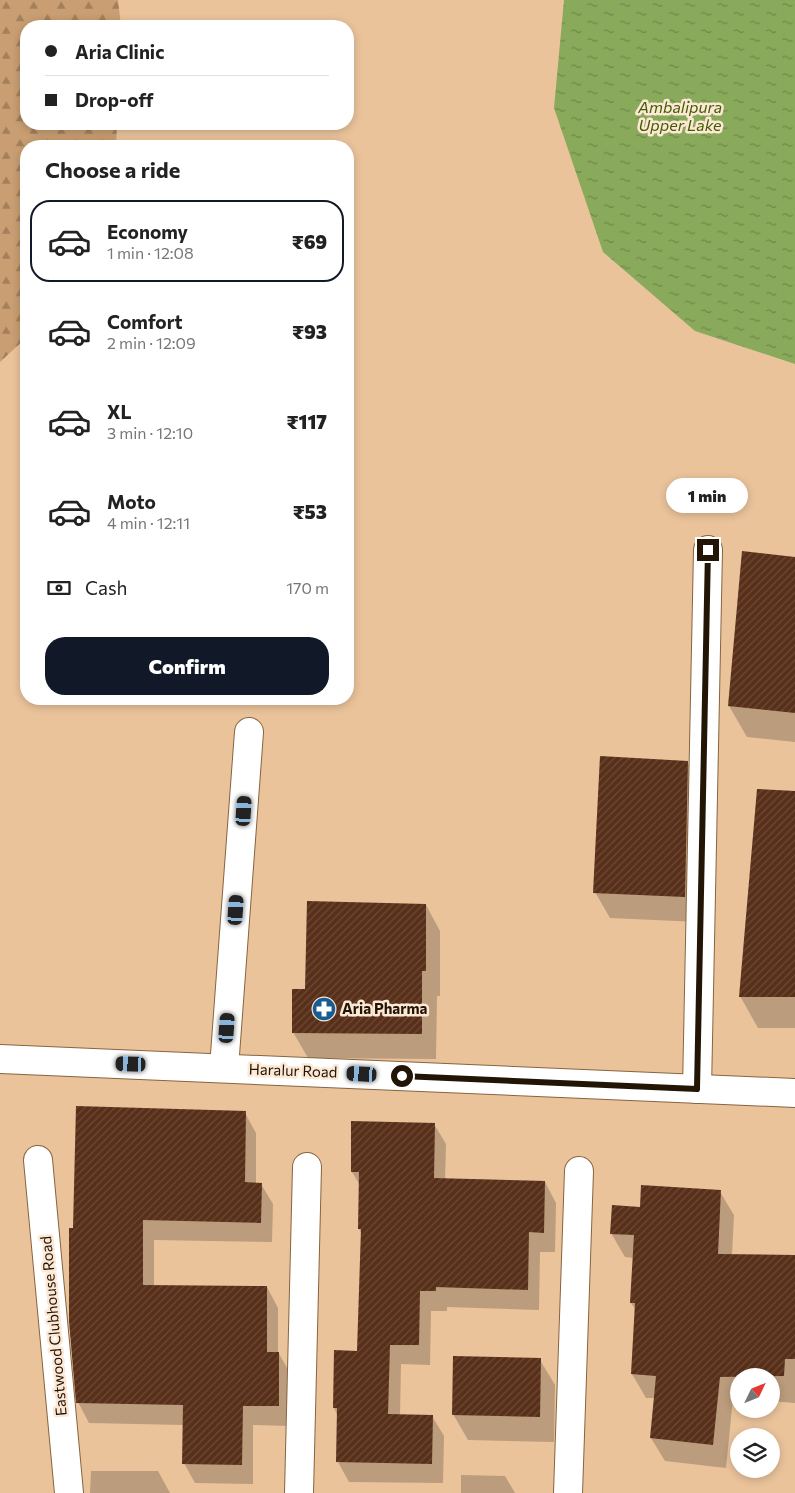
<!DOCTYPE html>
<html lang="en">
<head>
<meta charset="utf-8">
<style>
	:root { --surface:#fff; --page:#f2f2f2; --text:#222; --muted:#767676; --line:#e0e0e0; --accent:#111827 }
	body { margin:0; font-family:Commissioner,sans-serif; background:var(--page); color:var(--text); height:100vh; display:flex; flex-direction:column; font-size:19px; white-space:nowrap }
	* { box-sizing:border-box; margin:0 }
	p { font-size:16px; color:var(--muted) }
	.icon { flex:none; width:28px; height:28px; fill:none; stroke:currentColor; stroke-width:2; stroke-linecap:round; stroke-linejoin:round }
	.map { position:relative; flex:1; overflow:hidden }
	.panel { position:absolute; left:20px; top:140px; width:334px; height:565px; display:flex; flex-direction:column; background:var(--surface); border-radius:20px; box-shadow:0 2px 8px #0003 }
	.panel>* { flex:none }
	.guide { position:absolute; left:20px; top:20px; width:334px; height:110px; border-radius:20px; box-shadow:0 2px 8px #0003; display:grid; align-content:center; height:110px; padding:0 25px; background:var(--surface) }
	.needle { width:32px; rotate:47deg }
	.fabs { position:absolute; left:730px; top:1368px; display:grid; gap:10px }
	.fabs a { display:grid; place-items:center; width:50px; height:50px; border-radius:50%; background:var(--surface); box-shadow:0 2px 8px #0003; font-size:25px }
	.end { position:absolute; width:22px; height:22px; margin:-11px; border:6px solid #231506; background:#fff; box-shadow:0 0 0 2px #fff }
	.from { border-radius:50% }
	.bubble { position:absolute; height:35px; border-radius:18px; background:var(--surface); box-shadow:0 2px 8px #0003; font-size:16px; font-weight:800; line-height:35px; text-align:center }
	.car { position:absolute; width:15px; height:30px; margin:-15px -8px; border-radius:6px; box-shadow:0 0 4px 1px #0007; background:linear-gradient(#222 24%,#8ab4d8 0 40%,#222 0 76%,#8ab4d8 0 86%,#222 0) }
	.guide b { display:flex; align-items:center; gap:18px; height:48px; font-size:19px }
	.guide b+b { border-top:1px solid var(--line) }
	.guide i { width:12px; height:12px; background:var(--text) }
	ul { padding:0; list-style:none }
	li { display:flex; align-items:center; gap:15px; height:82px; margin:0 10px 8px; padding:0 15px; border:2px solid transparent; border-radius:20px }
	li div { flex:1 }
	li b { display:block; font-size:19px }
	li em { font-style:normal; font-weight:800 }
	li.on { border-color:var(--accent) }
	li>.icon { width:45px; height:45px; stroke-width:1.5 }
	h2 { padding:0 25px; font-size:22px; line-height:60px }
	.pay { display:flex; align-items:center; gap:12px; height:55px; padding:0 25px; font-size:19px }
	.pay p { margin-inline-start:auto }
	.cta { display:flex; gap:10px; margin-top:auto; padding:10px 25px }
	.cta a { flex:1; height:58px; border-radius:20px; background:var(--accent); color:#fff; font-size:20px; font-weight:800; line-height:58px; text-align:center }
	.map>svg:first-child { display:block }
	.forest { fill:url(#forest-firs) }
	.water { fill:url(#water-ripples) }
	.shadow { fill:#0003 }
	.building { fill:url(#building-hatch) }
	.lines { fill:none; stroke-linecap:round; stroke-linejoin:round }
	.minor-casing { stroke:#87643f; stroke-width:30 }
	.tertiary-casing { stroke:#87643f; stroke-width:30 }
	.minor { stroke:#fff; stroke-width:28 }
	.tertiary { stroke:#fff; stroke-width:28 }
	.route { stroke:#231506; stroke-width:6 }
	.labels { text-anchor:middle; stroke-width:5; stroke-linejoin:round; paint-order:stroke }
	.poi-label { font-size:15px; font-weight:bold; fill:#231506; stroke:#fce8d4; text-anchor:start }
	.street-label { font-size:15px; fill:#231506; stroke:#fce8d4 }
	.water-label { font-size:16px; font-style:italic; fill:#415d03; stroke:#fce8d4 }
</style>
</head>
<body>
<div class="map">
<svg width="795" height="1493" viewBox="0 0 795 1493">
	<defs>
		<pattern id="forest-firs" width="22" height="20" patternUnits="userSpaceOnUse" patternTransform="scale(1.25)"><rect width="22" height="20" fill="#c99e72"/><path d="M5 1l3.5 6h-7zM16 11l3.5 6h-7z" fill="#a3805c"/></pattern>
		<pattern id="water-ripples" width="26" height="14" patternUnits="userSpaceOnUse" patternTransform="scale(1.25)"><rect width="26" height="14" fill="#89a95b"/><path d="M2 4q2-2 4 0t4 0M15 11q2-2 4 0t4 0" fill="none" stroke="#708849"/></pattern>
		<pattern id="building-hatch" width="6" height="6" patternUnits="userSpaceOnUse" patternTransform="scale(1.25)"><rect width="6" height="6" fill="#582f19"/><path d="M-1 1l2-2M0 6l6-6M5 7l2-2" fill="none" stroke="#6c4b38"/></pattern>
	</defs>
	<rect width="100%" height="100%" fill="#eac39b"/>
	<!-- forest -->
	<path class="forest" d="M0 0H118L121 26H26V124H117L116 146H26V338L0 362Z"/>
	<!-- water -->
	<path class="water" d="M564 0H795V364L695 331 603 252 554 108Z"/>
	<!-- shadow -->
	<path class="shadow" d="M795 558V742L747 737 729 706Z
		M687 762 702 787 699 922 610 918 595 892Z
		M795 792V1028H758L740 996Z
		M426 905 440 931V996H437L436 1059 308 1058 293 1032 307 991Z
		M245 1113 256 1133V1184H261L273 1204 272 1242 154 1240V1287H267L278 1308V1352L290 1373V1426L253 1425V1484L195 1483 184 1463V1425L89 1423 78 1402 74 1230Z
		M434 1124 446 1144 445 1180 545 1182 556 1203 555 1252H540L539 1310 447 1307V1311H431L430 1365 401 1364 400 1416H432L444 1436 443 1483 349 1482 338 1462V1416L334 1408 358 1352 362 1234 359 1229 360 1185 352 1172Z
		M720 1192 734 1215 732 1255 795 1256V1403L771 1401V1376H739V1399L733 1398 726 1468 665 1461 651 1438 655 1398H646L632 1374 636 1310 631 1303 634 1258 625 1257 611 1233 641 1208Z
		M540 1360 555 1385 554 1442 468 1440 453 1414Z
		M91 1471H158L170 1493H90Z
		M461 1475 505 1476 515 1493H461Z"/>
	<!-- building -->
	<path class="building" d="M742 551 795 557V713L728 706Z
		M600 756 688 761 685 897 593 893Z
		M757 789 795 791V997H739Z
		M307 901 426 904V971H422V1034L292 1033V989H305Z
		M76 1106 246 1111 245 1182 262 1183 261 1223 143 1220V1285L267 1286V1352H279V1406H243L242 1465 182 1464 183 1405 76 1403 69 1321V1228H73Z
		M351 1121 435 1123 434 1178 545 1181 544 1233 529 1232 528 1290 436 1287V1291H420L419 1345H390L388 1414 433 1415 432 1464 336 1462 337 1408H333L334 1350 357 1351 361 1229H358L359 1172H351Z
		M641 1185 721 1190 718 1254 795 1255V1359H785L784 1376 720 1377 713 1445 650 1438 656 1376 631 1374 635 1303H630L634 1235 610 1234 612 1205 640 1207Z
		M453 1356 541 1358 540 1417 452 1415Z"/>
	<g class="lines">
		<!-- minor casing -->
		<g class="minor-casing">
			<path id="minor" d="M224 1068 249 732
				M697 1089 708 550
				M38 1160 69 1493
				M299 1493 307 1167
				M568 1493 579 1171"/>
		</g>
		<!-- tertiary casing -->
		<g class="tertiary-casing">
			<path id="tertiary" d="M0 1059 795 1093"/>
		</g>
		<!-- minor -->
		<use href="#minor" class="minor"/>
		<!-- tertiary -->
		<use href="#tertiary" class="tertiary"/>
	</g>
	<g class="lines">
		<!-- route -->
		<path class="route" d="M402 1076 697 1089 708 550"/>
	</g>
	<!-- icons -->
	<defs>
		<g id="pharmacy-disc" transform="scale(1.25)"><circle r="9.5" fill="#185c91" stroke="#fce8d4"/><path d="M-2-6h4v4h4v4h-4v4h-4v-4h-4v-4h4Z" fill="#fff"/></g>
	</defs>
	<g fill-rule="evenodd">
		<use href="#pharmacy-disc" x="324" y="1009"/>
	</g>
	<g class="labels">
		<!-- poi labels -->
		<g class="poi-label">
			<text x="342" y="1014">Aria Pharma</text>
		</g>
		<!-- street labels -->
		<g class="street-label">
			<text transform="translate(293 1071) rotate(2)" y="5">Haralur Road</text>
			<text transform="translate(54 1326) rotate(-95)" y="5">Eastwood Clubhouse Road</text>
		</g>
		<!-- water labels -->
		<g class="water-label">
			<text x="680" y="113">Ambalipura<tspan x="680" dy="18">Upper Lake</tspan></text>
		</g>
	</g>
</svg>
<div class="fabs">
<a><svg class="needle" viewBox="-14 -14 28 28"><path d="M0-13l5 13h-10z" fill="#e53935"/><path d="M0 13l5-13h-10z" fill="#767676"/></svg></a>
<a><svg class="icon" aria-label="layers" viewBox="0 0 24 24"><path d="M12 4l9 5-9 5-9-5zM3 14l9 5 9-5"/></svg></a>
</div>
<i class="end from" style="left:402px;top:1076px"></i>
<i class="end" style="left:708px;top:550px"></i>
<div class="bubble" style="left:666px;top:478px;width:82px">1 min</div>
<i class="car" style="left:244px;top:811px;rotate:4deg"></i>
<i class="car" style="left:236px;top:910px;rotate:4deg"></i>
<i class="car" style="left:227px;top:1028px;rotate:4deg"></i>
<i class="car" style="left:131px;top:1064px;rotate:272deg"></i>
<i class="car" style="left:362px;top:1074px;rotate:273deg"></i>
<div class="guide">
<b><i class="from"></i>Aria Clinic</b>
<b><i></i>Drop-off</b>
</div>
<section class="panel">
<h2>Choose a ride</h2>
<ul>
<li class="on"><svg class="icon" aria-label="car" viewBox="0 0 24 24"><path d="M5 17H2v-5l4-1 3-4h7l3 4 3 1v5h-3M9 17h6M6 11h13"/><circle cx="7" cy="17" r="2"/><circle cx="17" cy="17" r="2"/></svg><div><b>Economy</b><p>1 min · 12:08</p></div><em>₹69</em></li>
<li><svg class="icon" aria-label="car" viewBox="0 0 24 24"><path d="M5 17H2v-5l4-1 3-4h7l3 4 3 1v5h-3M9 17h6M6 11h13"/><circle cx="7" cy="17" r="2"/><circle cx="17" cy="17" r="2"/></svg><div><b>Comfort</b><p>2 min · 12:09</p></div><em>₹93</em></li>
<li><svg class="icon" aria-label="car" viewBox="0 0 24 24"><path d="M5 17H2v-5l4-1 3-4h7l3 4 3 1v5h-3M9 17h6M6 11h13"/><circle cx="7" cy="17" r="2"/><circle cx="17" cy="17" r="2"/></svg><div><b>XL</b><p>3 min · 12:10</p></div><em>₹117</em></li>
<li><svg class="icon" aria-label="car" viewBox="0 0 24 24"><path d="M5 17H2v-5l4-1 3-4h7l3 4 3 1v5h-3M9 17h6M6 11h13"/><circle cx="7" cy="17" r="2"/><circle cx="17" cy="17" r="2"/></svg><div><b>Moto</b><p>4 min · 12:11</p></div><em>₹53</em></li>
</ul>
<div class="pay"><svg class="icon" aria-label="cash" viewBox="0 0 24 24"><path d="M3 7h18v10H3z"/><circle cx="12" cy="12" r="2"/></svg>Cash<p>170 m</p></div>
<div class="cta"><a>Confirm</a></div>
</section>
</div>
</body>
</html>
